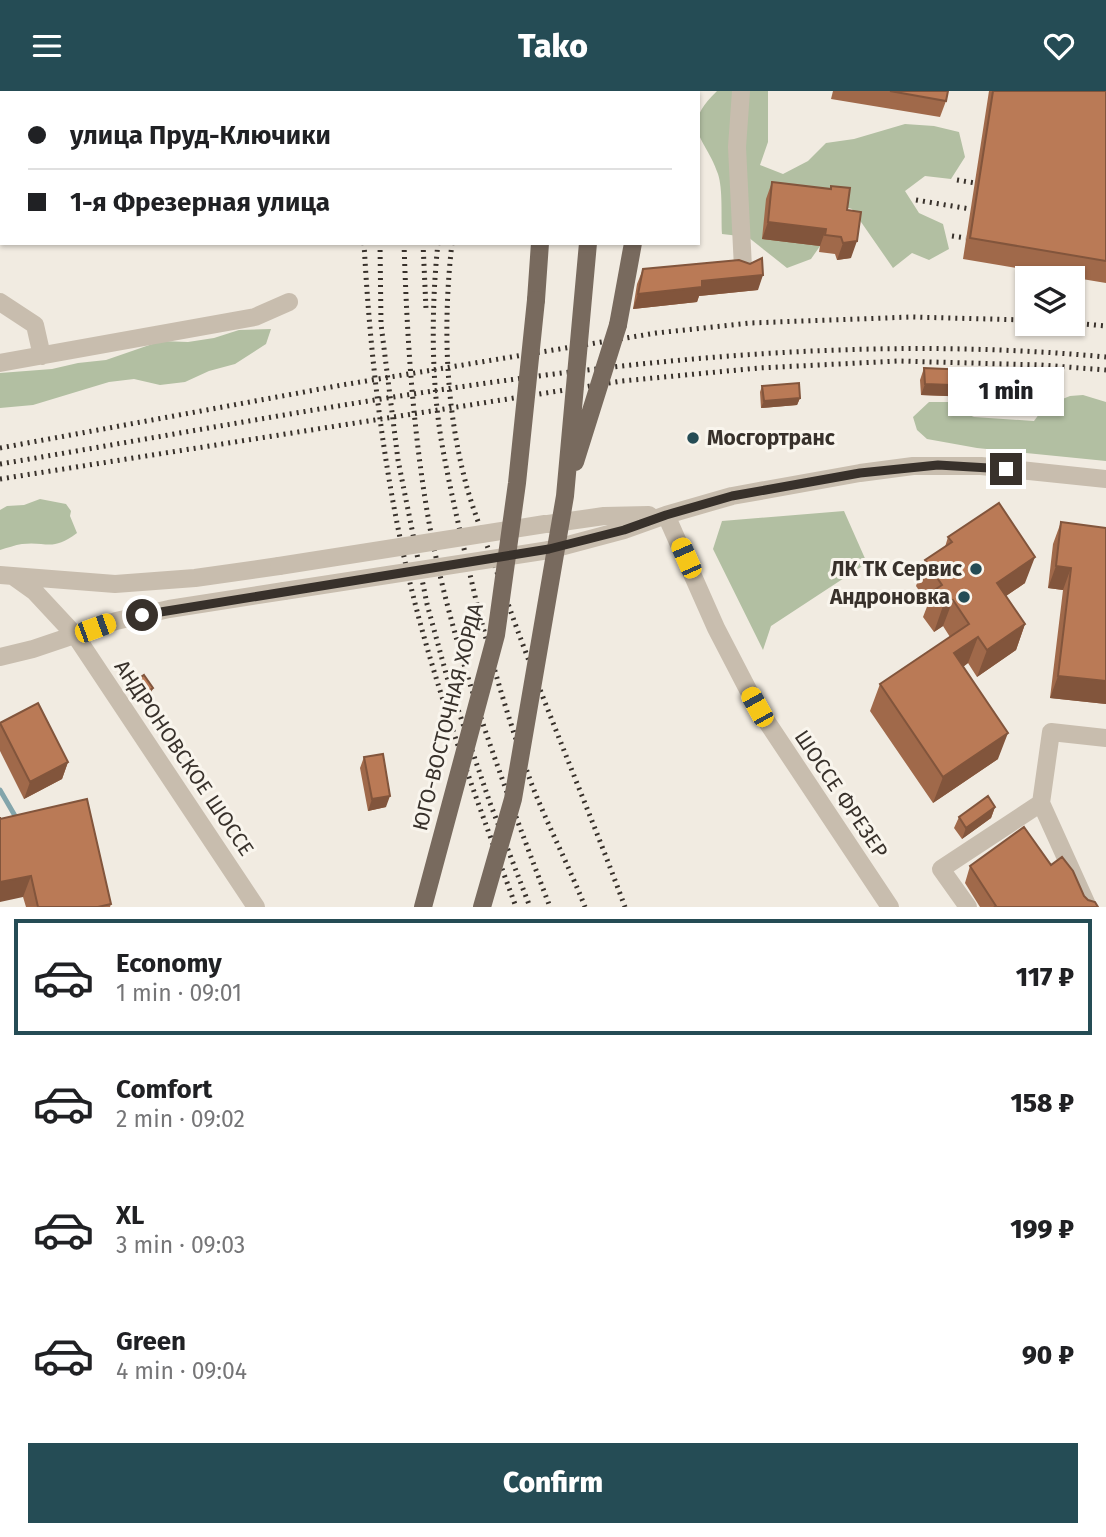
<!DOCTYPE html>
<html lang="en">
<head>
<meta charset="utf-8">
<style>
	:root { --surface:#fff; --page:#f2f2f2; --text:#202124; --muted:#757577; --line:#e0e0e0; --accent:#254c55 }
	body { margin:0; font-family:"Fira Sans",sans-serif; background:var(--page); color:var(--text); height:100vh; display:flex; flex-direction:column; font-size:26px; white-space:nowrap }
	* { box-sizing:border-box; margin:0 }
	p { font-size:23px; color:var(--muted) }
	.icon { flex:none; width:38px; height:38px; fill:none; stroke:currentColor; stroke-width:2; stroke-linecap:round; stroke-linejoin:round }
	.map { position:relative; height:816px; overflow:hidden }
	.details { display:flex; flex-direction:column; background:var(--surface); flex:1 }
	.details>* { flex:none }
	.banner { position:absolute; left:0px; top:0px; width:700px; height:154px; box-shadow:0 2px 5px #0004; display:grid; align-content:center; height:154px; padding:0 28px; background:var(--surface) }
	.fabs { position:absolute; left:1015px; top:175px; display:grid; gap:14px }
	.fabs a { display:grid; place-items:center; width:70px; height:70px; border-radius:0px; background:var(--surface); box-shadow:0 2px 5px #0004; font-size:35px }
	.end { position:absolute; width:32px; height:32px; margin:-16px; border:9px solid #38312b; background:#fff; box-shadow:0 0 0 4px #fff }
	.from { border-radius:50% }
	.bubble { position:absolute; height:49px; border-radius:0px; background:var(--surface); box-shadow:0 2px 5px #0004; font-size:23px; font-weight:800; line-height:49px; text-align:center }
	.car { position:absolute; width:21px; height:42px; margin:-21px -10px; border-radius:9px; box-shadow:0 0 5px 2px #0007; background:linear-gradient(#f5c518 24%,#345 0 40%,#f5c518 0 76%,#345 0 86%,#f5c518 0) }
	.banner b { display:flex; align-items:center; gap:24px; height:66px; font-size:26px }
	.banner b+b { border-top:2px solid var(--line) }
	.banner i { width:18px; height:18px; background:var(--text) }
	ul { padding:12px 0 0; list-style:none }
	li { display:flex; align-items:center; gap:21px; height:116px; margin:0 14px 10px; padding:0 14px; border:4px solid transparent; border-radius:0px }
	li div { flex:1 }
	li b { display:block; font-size:26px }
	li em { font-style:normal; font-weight:800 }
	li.on { border-color:var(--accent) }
	li>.icon { width:63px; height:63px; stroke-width:1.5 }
	.action { display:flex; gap:14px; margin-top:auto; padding:14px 28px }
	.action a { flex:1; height:80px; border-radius:0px; background:var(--accent); color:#fff; font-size:28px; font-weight:800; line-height:80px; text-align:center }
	header { display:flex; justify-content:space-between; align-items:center; height:91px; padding:0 28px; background:var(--accent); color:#fff; font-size:32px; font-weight:800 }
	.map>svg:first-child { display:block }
	.green { fill:#b2bfa2 }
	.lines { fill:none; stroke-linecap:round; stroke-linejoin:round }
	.stream { stroke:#83a5ab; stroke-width:5 }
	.minor { stroke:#c8bdae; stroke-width:18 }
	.major { stroke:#786a5e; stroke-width:18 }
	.rail { stroke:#38312b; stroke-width:5; stroke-dasharray:2 5; stroke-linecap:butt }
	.minor-bridge { stroke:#c8bdae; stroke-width:18 }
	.major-bridge { stroke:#786a5e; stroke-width:18 }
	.wall { fill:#a0694a }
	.shaded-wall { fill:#82553c }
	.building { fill:#ba7a56; stroke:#82553c; stroke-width:2 }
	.route { stroke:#38312b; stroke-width:9 }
	.poi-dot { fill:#254c55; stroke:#f9f5ed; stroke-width:2.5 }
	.labels { text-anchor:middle; stroke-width:6; stroke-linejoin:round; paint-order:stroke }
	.poi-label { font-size:21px; font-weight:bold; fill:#38312b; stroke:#f9f5ed; text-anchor:end }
	.street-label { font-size:21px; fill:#38312b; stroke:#f9f5ed }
</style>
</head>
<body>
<header><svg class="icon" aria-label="menu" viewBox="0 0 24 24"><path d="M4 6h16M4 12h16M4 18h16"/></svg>Tako<svg class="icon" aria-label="heart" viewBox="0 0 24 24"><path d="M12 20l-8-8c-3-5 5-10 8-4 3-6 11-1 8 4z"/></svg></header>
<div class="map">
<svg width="1106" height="816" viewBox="0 0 1106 816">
	<rect width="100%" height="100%" fill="#f1ebe1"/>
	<!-- green -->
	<path class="green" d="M717 0H768V51L760 74 783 83 808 70 826 52 854 48 905 33 934 35 959 41 965 66 951 88 925 85 905 100 919 122 943 133 949 158 929 169 912 162 893 177 852 118 827 111 825 148 811 168 787 177 748 146 722 143C721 126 723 98 718 83 706 46 678 38 717 0Z
		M271 238 266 253 235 273 209 280 185 291 160 294 134 288 109 291 33 314 0 317V282L52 278 78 272 106 269 161 250 188 251 214 247 239 239Z
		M1083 304 1106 311V370L977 357 927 348 917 339 913 326 929 311H955L962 321 974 326 1034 330 1045 315 1070 305Z
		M40 408 66 413 71 420 70 425 77 442C52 461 47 450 22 453 15 454 7 457 0 459V419L7 415 24 414Z
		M844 420 867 472 771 535 763 559 713 458 722 430Z"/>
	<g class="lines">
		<!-- stream -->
		<path class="stream" d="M17 2V0
			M0 39 2 35
			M0 699 18 730"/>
		<!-- minor -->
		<path class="minor" d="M741 0 737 56 743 177
			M0 211 35 234 42 265
			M0 272 255 226 289 211
			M666 424 716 537 757 616 890 816
			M548 433 604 425 649 424
			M549 459 624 439 666 424 732 405 860 382 913 375H981L1106 388
			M0 484 115 493 195 487 279 475
			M14 486 35 501 75 544 256 816
			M0 566 33 558 116 530 169 518 284 500
			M968 816 941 778 1041 712
			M1088 816 1041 712 1051 641 1106 647"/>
		<!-- major -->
		<path class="major" d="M513 0V2
			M552 2V0
			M601 2V0
			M657 2V0
			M536 209 540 152
			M618 234 633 152"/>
		<!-- rail -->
		<path class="rail" d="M308 0 309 2
			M364 2V0
			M381 2V0
			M407 2V0
			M425 2V0
			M477 2V0
			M489 2 490 0
			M957 89 975 92
			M916 109 970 118
			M952 145 966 147
			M364 152C371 281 387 410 421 535 447 630 482 723 516 816
			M380 152 381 233 398 369 427 513 447 586 490 712 530 816
			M404 152C407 248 413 343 430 437 455 568 503 692 550 816
			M423 152 426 218
			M438 152C431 218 431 295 443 359 452 408 464 457 475 505 491 569 509 632 532 694 548 735 569 775 585 816
			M452 152C443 231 445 312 465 389 473 421 487 453 498 484 536 596 584 705 625 816
			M1073 232 1106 235
			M0 357 342 294 656 242 750 232 911 226 1027 229
			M0 373C365 312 734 231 1106 266
			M0 388 622 290 759 277 898 270 1041 274 1106 279"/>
		<!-- minor-bridge -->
		<path class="minor-bridge" d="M279 475 545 433
			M284 500 549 459"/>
		<!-- major-bridge -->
		<path class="major-bridge" d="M575 371 618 234
			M423 816 496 544 517 392 536 209
			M482 816 513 708 565 405 588 152"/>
	</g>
	<!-- wall -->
	<path class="wall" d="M833 0H948L946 10 940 26 831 8Z
		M989 0H1106V192L963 168Z
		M772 91 830 98 831 95 847 119 851 167 837 169 835 163 819 161 820 155 762 148 766 108Z
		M643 178 758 199 699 205 697 211 633 218 637 193Z
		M924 277 1035 314 1031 325 972 323V306L921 304 920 289Z
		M762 295 800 307 797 314 761 317 760 301Z
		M1061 431 1106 613 1050 607 1063 499 1048 497 1053 453Z
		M948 446 1025 492 1006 505 1025 533 1016 559 977 586 968 572 963 576 998 668 933 712 870 620 880 593 950 546 943 535 934 541 923 526 928 513 916 495 925 469 945 456Z
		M132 592 153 597 151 602 139 610 130 598Z
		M0 632 68 671 62 688 24 708 0 660Z
		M364 666 386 716 368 720 360 677Z
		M995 716 991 727 962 748 954 737 959 726Z
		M0 728 111 813 110 816H26Z
		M1051 774 1088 809 1098 816H980L965 792 970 775Z"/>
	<!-- shaded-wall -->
	<path class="shaded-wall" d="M768 131 826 138 820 155 762 148Z
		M857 150 851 167 837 169 843 152Z
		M763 184 758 199 699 205 697 211 633 218 638 203 702 190Z
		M925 293 976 295 972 306 921 304Z
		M800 307 797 314 761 317 764 310Z
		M976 312 1035 314 1031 325 972 323Z
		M1035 466 1025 492 987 518 997 492Z
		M1056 475 1071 477 1063 499 1048 497Z
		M953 509 943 535 934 541 943 515Z
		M1025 533 1016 559 977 586 987 559Z
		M978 546 968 572 945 589 954 562Z
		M1058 585 1106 590V613L1050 607Z
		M153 597 151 602 139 610 141 605Z
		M1008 642 998 668 933 712 943 686Z
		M68 671 62 688 24 708 30 691Z
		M390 705 386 716 368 720 372 708Z
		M995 716 991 727 962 748 966 737Z
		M31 785 23 806 0 811V791Z"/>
	<!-- building -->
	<path class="building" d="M49 0H240V2H47Z
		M890 0H948L946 10Z
		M993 0H1106V170L970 147Z
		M2 57V101L1 102 0 60Z
		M772 91 831 98V95L850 97 847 119 861 121 857 150 843 152 841 146 825 144 826 138 768 131Z
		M762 167 763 184 702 190V196L638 203 643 178 739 169 750 173Z
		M924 277 1037 282 1035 314 976 312V295L925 293Z
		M799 292 800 307 764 310 762 295Z
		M999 412 1035 466 997 492 1025 533 987 559 978 546 954 562 1008 642 943 686 880 593 969 533 953 509 943 515 933 500 942 494 925 469 952 451 948 446Z
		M1061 431 1106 437V590L1058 585 1071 477 1056 475Z
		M144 584 153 597 141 605 132 592Z
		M38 612 68 671 30 691 0 632Z
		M383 663 390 705 372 708 364 666Z
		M988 705 995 716 966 737 959 726Z
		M87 708 111 813 98 816H38L31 785 0 791V726V728Z
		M1024 736 1051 774 1062 766 1073 780 1084 805 1088 809 1095 811 1098 816H994L996 815 970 775Z"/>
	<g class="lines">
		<!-- route -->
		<path class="route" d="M142 524 549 458 624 439 666 424 732 405 860 382 938 374 1006 378"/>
	</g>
	<!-- markers -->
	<g class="poi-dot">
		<circle cx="693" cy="347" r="7"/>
		<circle cx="976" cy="478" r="7"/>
		<circle cx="964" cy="506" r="7"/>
	</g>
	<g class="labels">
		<!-- poi labels -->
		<g class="poi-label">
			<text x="707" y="354" text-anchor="start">Мосгортранс</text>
			<text x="962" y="485">ЛК ТК Сервис</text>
			<text x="950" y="513">Андроновка</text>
		</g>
		<!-- street labels -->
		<g class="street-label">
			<text transform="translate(448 626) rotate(-76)" y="7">ЮГО-ВОСТОЧНАЯ ХОРДА</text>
			<text transform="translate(184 667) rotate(56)" y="7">АНДРОНОВСКОЕ ШОССЕ</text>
			<text transform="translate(841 703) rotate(56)" y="7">ШОССЕ ФРЕЗЕР</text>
		</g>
	</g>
</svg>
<div class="fabs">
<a><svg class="icon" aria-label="layers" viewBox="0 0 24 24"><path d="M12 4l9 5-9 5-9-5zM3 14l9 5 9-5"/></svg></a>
</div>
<i class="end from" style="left:142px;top:524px"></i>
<i class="end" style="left:1006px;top:378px"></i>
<div class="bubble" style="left:948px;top:276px;width:116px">1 min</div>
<i class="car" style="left:686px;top:467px;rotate:336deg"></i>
<i class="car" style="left:95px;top:537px;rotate:70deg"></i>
<i class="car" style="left:757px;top:616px;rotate:331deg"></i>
<div class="banner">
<b><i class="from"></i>улица Пруд-Ключики</b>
<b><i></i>1-я Фрезерная улица</b>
</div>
</div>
<section class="details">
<ul>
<li class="on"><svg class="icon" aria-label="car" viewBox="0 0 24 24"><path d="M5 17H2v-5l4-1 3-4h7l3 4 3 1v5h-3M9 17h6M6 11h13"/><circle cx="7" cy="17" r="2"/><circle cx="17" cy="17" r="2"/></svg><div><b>Economy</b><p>1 min · 09:01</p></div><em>117 ₽</em></li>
<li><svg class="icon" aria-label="car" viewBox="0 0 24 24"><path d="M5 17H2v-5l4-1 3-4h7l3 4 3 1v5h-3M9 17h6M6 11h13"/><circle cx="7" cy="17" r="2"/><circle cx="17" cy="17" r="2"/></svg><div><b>Comfort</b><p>2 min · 09:02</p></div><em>158 ₽</em></li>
<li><svg class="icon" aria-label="car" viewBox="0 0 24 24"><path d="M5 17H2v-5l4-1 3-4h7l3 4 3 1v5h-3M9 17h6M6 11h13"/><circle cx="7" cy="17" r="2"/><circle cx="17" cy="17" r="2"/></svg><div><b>XL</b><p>3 min · 09:03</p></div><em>199 ₽</em></li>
<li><svg class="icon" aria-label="car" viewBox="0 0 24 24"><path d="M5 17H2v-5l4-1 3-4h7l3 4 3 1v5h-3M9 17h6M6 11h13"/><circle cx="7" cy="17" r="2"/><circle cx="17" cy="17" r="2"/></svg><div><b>Green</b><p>4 min · 09:04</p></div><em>90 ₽</em></li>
</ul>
<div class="action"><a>Confirm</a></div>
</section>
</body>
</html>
